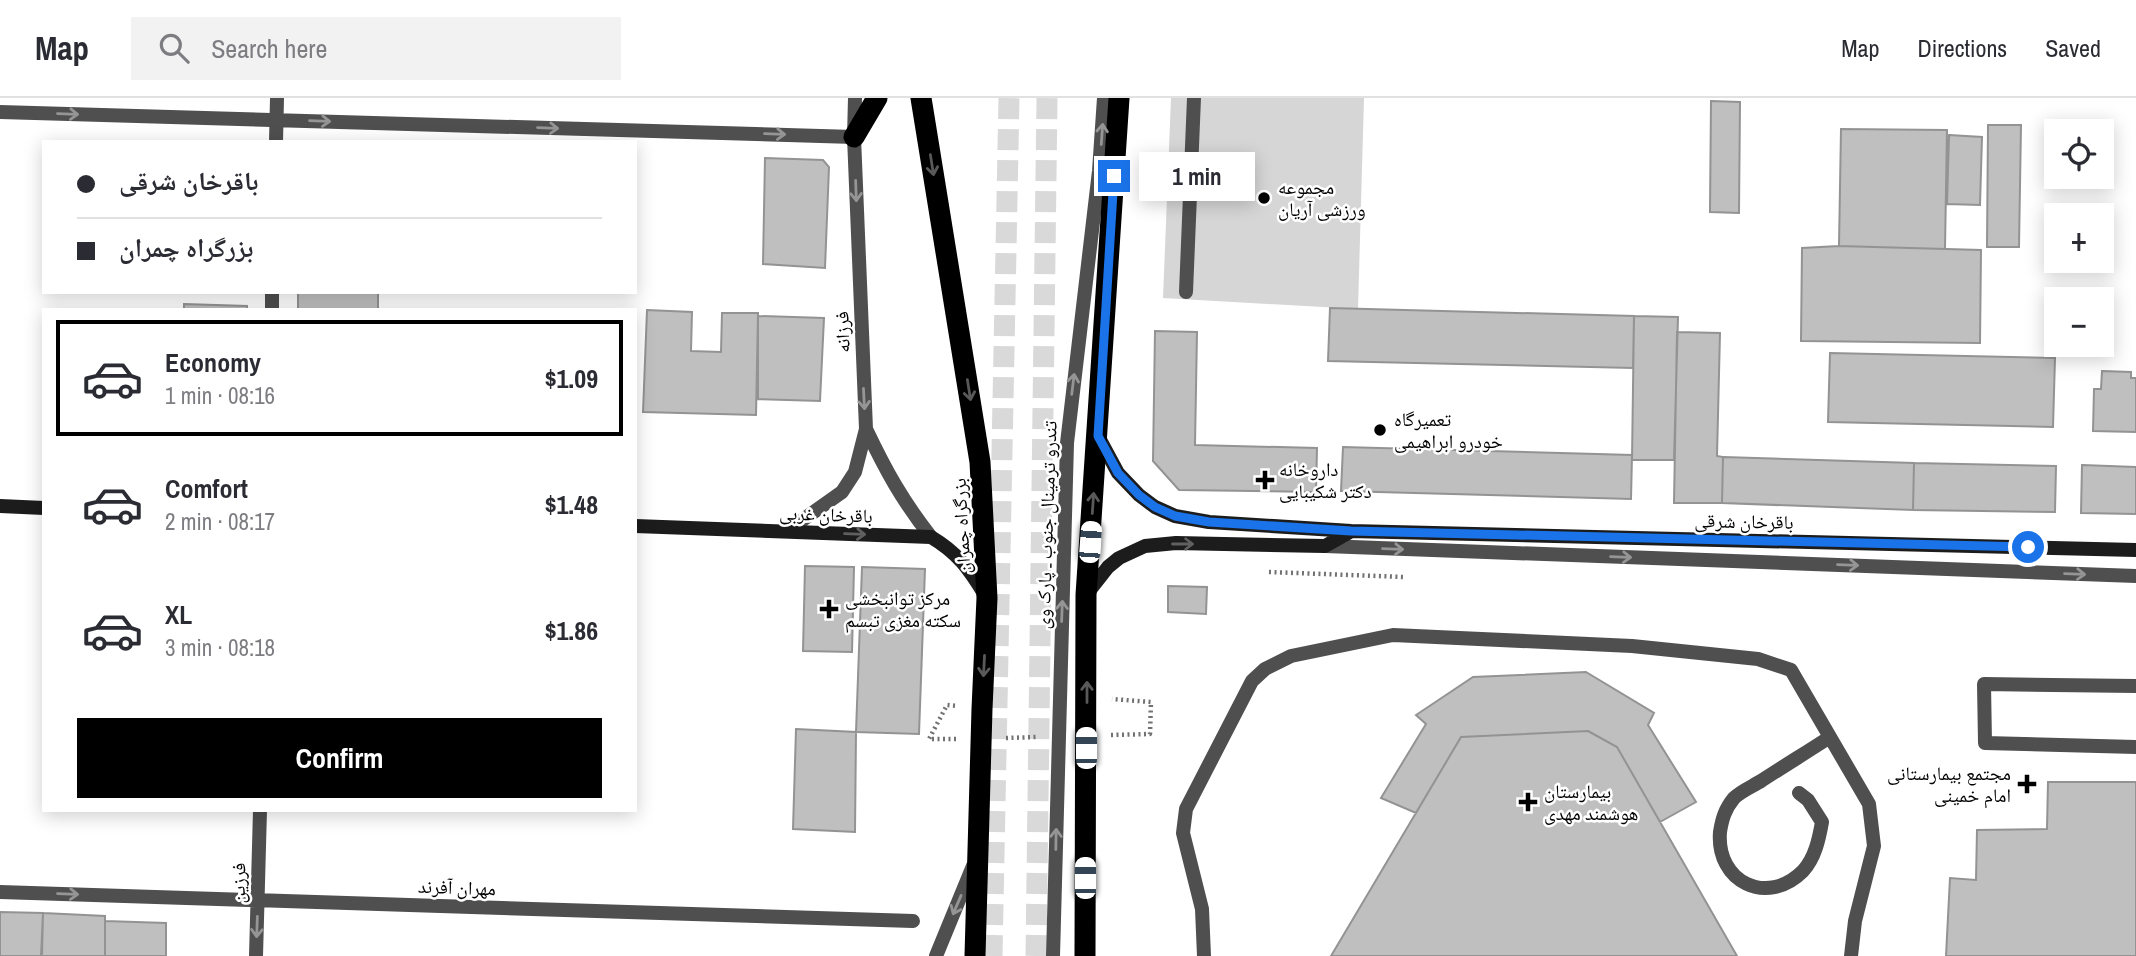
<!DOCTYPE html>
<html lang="en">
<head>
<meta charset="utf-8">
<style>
	:root { --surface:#fff; --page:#f2f2f3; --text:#2b2b33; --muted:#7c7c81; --line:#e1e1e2; --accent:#000 }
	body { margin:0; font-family:"Archivo Narrow","Noto Naskh Arabic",sans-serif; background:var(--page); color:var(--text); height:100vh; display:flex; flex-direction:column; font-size:26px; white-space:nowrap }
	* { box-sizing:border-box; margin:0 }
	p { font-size:23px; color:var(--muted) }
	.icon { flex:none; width:38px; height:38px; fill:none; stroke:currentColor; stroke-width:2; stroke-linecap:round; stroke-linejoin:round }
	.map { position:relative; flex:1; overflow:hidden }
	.details { position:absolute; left:42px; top:210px; width:595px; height:504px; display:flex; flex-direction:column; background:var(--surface); border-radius:0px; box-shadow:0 4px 18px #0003 }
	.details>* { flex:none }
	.guide { position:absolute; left:42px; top:42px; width:595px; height:154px; border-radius:0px; box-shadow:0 4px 18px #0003; display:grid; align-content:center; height:154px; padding:0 35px; background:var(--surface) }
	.fabs { position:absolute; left:2044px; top:21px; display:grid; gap:14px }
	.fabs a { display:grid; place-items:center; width:70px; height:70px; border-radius:0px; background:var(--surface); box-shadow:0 4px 18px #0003; font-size:35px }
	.end { position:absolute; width:32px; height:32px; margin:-16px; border:9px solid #1a73e8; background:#fff; box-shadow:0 0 0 4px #fff }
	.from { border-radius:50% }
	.bubble { position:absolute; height:49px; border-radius:0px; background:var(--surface); box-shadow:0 4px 18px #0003; font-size:23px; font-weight:700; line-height:49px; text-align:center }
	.car { position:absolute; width:21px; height:42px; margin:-21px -10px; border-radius:9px; box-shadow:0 0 5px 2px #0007; background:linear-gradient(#fff 24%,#345 0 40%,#fff 0 76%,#345 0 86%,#fff 0) }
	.guide b { display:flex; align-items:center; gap:24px; height:66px; font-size:26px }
	.guide b+b { border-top:2px solid var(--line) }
	.guide i { width:18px; height:18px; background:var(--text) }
	ul { padding:12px 0 0; list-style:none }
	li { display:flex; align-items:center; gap:21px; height:116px; margin:0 14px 10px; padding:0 21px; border:4px solid transparent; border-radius:0px }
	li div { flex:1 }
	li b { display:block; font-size:26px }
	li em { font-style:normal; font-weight:700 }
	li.on { border-color:var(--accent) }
	li>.icon { width:63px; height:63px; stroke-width:1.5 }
	.action { display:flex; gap:14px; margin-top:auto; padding:14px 35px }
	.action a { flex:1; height:80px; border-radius:0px; background:var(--accent); color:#fff; font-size:28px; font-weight:700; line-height:80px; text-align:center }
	header { display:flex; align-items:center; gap:42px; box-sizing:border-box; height:98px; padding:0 35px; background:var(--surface); border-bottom:2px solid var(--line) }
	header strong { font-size:33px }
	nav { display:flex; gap:38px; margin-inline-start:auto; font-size:24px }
	.search { width:490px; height:63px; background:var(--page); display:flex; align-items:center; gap:18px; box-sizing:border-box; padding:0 24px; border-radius:0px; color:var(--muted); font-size:26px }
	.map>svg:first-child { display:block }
	.green { fill:#d6d6d6 }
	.building { fill:#bfbfbf; stroke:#939393; stroke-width:2 }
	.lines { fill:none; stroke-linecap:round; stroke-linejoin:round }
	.highway-tunnel { stroke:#d9d9d9; stroke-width:21; stroke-dasharray:21 10; stroke-linecap:butt }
	.path { stroke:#717171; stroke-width:4.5; stroke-dasharray:2 3.5; stroke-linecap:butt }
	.lane { stroke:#4f4f4f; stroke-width:14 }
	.street { stroke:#4f4f4f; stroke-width:14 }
	.secondary { stroke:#1c1c1c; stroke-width:14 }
	.highway { stroke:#000; stroke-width:21 }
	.oneway { stroke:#959595 }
	.oneway2 { stroke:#595959 }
	.oneway3 { stroke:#606060 }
	.route { stroke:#1a73e8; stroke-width:9 }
	.poi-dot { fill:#000; stroke:#fff; stroke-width:2.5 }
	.labels { text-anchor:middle; stroke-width:5; stroke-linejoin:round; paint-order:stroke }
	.poi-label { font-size:19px; fill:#000; stroke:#fff; text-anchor:start }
	.street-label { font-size:19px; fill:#000; stroke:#fff }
</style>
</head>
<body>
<header>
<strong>Map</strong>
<div class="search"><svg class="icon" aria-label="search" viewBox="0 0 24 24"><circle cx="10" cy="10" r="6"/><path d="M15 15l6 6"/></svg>Search here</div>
<nav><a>Map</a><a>Directions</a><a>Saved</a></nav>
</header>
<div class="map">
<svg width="2136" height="858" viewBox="0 0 2136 858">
	<rect width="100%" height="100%" fill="#fff"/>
	<!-- green -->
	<path class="green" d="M1171 0H1364L1358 211 1163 200Z"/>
	<!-- building -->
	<path class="building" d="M1711 3 1740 4 1739 115 1710 114Z
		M1988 27H2021L2019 149H1987Z
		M1841 31 1947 32 1945 151 1839 148Z
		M1949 37 1982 39 1980 107 1947 106Z
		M765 60 823 62 829 69 825 170 763 166Z
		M1839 148 1981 152 1980 245 1801 243 1802 150Z
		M298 194H378V212H298Z
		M184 206 247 208V212H184Z
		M1330 210 1634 218 1633 270 1328 263Z
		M647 212 692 214 691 253 721 254 722 215H758L756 317 643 314Z
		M758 218 824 220 820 303 758 301Z
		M1634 218 1678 219 1674 362H1632Z
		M1155 233 1197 234 1195 347 1317 350 1316 394 1179 392 1153 363Z
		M1677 234 1720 235 1717 358 1723 359 1722 405H1674Z
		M1830 255 2055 260 2053 329 1828 324Z
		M2102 273 2131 274V280H2136V334L2093 333 2094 291H2101Z
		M1343 349 1632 357 1631 401 1341 393Z
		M1723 359 1914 365 1913 412 1722 405Z
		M1914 365 2056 368 2055 414 1913 412Z
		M2082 367 2136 369V416L2081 415Z
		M805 468 854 469 852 554 803 553Z
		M862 469 925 471 919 636 856 634Z
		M1168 488 1207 489 1206 516 1168 514Z
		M1586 574 1654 615 1648 627 1696 704 1660 724 1617 649 1588 633 1461 639 1416 715 1381 700 1426 626 1416 617 1473 579Z
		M796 631 856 634 855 734 793 731Z
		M1588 633 1617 649 1737 858H1331L1461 639Z
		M2048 684H2136V858H1946L1950 780 1976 782 1977 732 2047 731Z
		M0 814 43 815 41 858H0Z
		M43 815 105 818V858H42Z
		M105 823 166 825V858H105Z"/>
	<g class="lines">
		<!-- highway-tunnel -->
		<path class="highway-tunnel" d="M992 858 1009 0
			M1036 858 1047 0"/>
		<!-- path -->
		<path class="path" d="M1269 474 1404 479
			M1111 637 1150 636 1151 604 1112 601
			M1006 640 1036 639
			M956 641H929L947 607 957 608"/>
		<!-- lane -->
		<path class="lane" d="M1186 194 1194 0
			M1325 448 2136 478
			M2136 588 1984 586 1985 645 2136 649
			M1799 695 1808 702 1822 724C1819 741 1815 760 1803 773 1767 809 1716 784 1720 734 1722 721 1725 711 1734 700 1741 693 1753 688 1761 683 1784 668 1807 654 1830 639
			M936 858 973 768
			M1053 858 1067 345 1099 73 1104 0
			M1204 858 1202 811 1183 735 1186 711 1252 583 1265 571 1291 558 1393 537 1632 548 1758 561 1791 572 1869 706 1874 748 1855 823 1851 858"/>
		<!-- street -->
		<path class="street" d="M0 14 854 39
			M276 44 277 0
			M272 212V194
			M866 331C886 373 902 402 931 439
			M787 433 842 394 855 374 866 331 854 39 855 0
			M0 794 913 823
			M256 858 260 712"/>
		<!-- secondary -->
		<path class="secondary" d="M1098 338 1118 375 1139 397 1155 409 1175 418 1209 424 1351 433 2136 452
			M0 408 44 410
			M635 428 931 439C958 455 969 471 985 497
			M1086 497 1108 469 1119 460 1145 448 1176 445 1325 448 1350 434"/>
		<!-- highway -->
		<path class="highway" d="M921 0 980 364 987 500 982 611 975 858
			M854 39 877 0
			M1085 858 1086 497 1119 0"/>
	</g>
	<!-- one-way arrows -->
	<defs><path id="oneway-shaft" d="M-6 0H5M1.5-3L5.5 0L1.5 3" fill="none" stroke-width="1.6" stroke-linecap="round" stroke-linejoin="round" transform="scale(1.75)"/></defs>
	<g class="oneway">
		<use href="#oneway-shaft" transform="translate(68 16) rotate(2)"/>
		<use href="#oneway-shaft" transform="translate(320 23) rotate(2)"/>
		<use href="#oneway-shaft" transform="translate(548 30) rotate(2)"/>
		<use href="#oneway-shaft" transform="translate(775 36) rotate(2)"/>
		<use href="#oneway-shaft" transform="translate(1102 36) rotate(-86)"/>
		<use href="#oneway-shaft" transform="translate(856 93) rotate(88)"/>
		<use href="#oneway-shaft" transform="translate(1073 286) rotate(-83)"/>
		<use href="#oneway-shaft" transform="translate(864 301) rotate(87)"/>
		<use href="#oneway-shaft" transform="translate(1393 451) rotate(2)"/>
		<use href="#oneway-shaft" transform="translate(1621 459) rotate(2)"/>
		<use href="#oneway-shaft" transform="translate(1848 467) rotate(2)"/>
		<use href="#oneway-shaft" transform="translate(2075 476) rotate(2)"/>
		<use href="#oneway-shaft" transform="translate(1062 513) rotate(-88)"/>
		<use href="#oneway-shaft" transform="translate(1056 741) rotate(-89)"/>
		<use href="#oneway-shaft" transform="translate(68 796) rotate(2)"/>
		<use href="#oneway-shaft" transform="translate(957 807) rotate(113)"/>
		<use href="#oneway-shaft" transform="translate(257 829) rotate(92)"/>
	</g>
	<g class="oneway2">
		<use href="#oneway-shaft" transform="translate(932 67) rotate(81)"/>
		<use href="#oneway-shaft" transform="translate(969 292) rotate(81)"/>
		<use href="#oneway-shaft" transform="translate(1093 405) rotate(-86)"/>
		<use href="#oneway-shaft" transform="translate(984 568) rotate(93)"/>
		<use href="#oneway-shaft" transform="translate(1087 594) rotate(-90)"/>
	</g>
	<g class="oneway3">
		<use href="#oneway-shaft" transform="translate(855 436) rotate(2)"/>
		<use href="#oneway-shaft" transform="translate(1183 446)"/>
	</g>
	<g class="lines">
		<!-- route -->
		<path class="route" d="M1114 78 1098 338 1118 375 1139 397 1155 409 1175 418 1209 424 1351 433 2028 449"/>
	</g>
	<!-- markers -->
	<g class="poi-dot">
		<circle cx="1264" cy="100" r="7"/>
		<circle cx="1380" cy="332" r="7"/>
		<path d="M1261.5 371.5h7v7h7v7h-7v7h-7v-7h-7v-7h7z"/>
		<path d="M825.5 500.5h7v7h7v7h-7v7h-7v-7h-7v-7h7z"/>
		<path d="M2023.5 675.5h7v7h7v7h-7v7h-7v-7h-7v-7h7z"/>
		<path d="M1524.5 693.5h7v7h7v7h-7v7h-7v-7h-7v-7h7z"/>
	</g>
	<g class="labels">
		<!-- poi labels -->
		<g class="poi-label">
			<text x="1278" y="96">مجموعه<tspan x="1278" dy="22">ورزشی آریان</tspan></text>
			<text x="1394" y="328">تعمیرگاه<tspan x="1394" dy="22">خودرو ابراهیمی</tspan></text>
			<text x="1279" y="378">داروخانه<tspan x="1279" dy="22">دکتر شکیبایی</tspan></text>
			<text x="845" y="507">مرکز توانبخشی<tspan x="845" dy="22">سکته مغزی تبسم</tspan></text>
			<text x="2011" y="682" text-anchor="end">مجتمع بیمارستانی<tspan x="2011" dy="22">امام خمینی</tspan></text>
			<text x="1544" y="700">بیمارستان<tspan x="1544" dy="22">هوشمند مهدی</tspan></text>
		</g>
		<!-- street labels -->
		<g class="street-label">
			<text transform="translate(842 234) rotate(-92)" y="7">فرزانه</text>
			<text transform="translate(826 416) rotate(2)" y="7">باقرخان غربی</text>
			<text transform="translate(1744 423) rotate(1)" y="7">باقرخان شرقی</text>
			<text transform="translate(1046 427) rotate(-88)" y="7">تندرو ترمینال جنوب ـ پارک وی</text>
			<text transform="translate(961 428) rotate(-93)" y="7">بزرگراه چمران</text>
			<text transform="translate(238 785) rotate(-89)" y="7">فرزین</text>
			<text transform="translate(457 789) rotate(2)" y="7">مهران آفرند</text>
		</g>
	</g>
</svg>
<div class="fabs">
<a><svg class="icon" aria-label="locate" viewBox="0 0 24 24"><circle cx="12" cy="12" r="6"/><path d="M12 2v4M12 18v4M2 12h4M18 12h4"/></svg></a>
<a>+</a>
<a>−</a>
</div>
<i class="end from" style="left:2028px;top:449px"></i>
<i class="end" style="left:1114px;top:78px"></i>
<div class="bubble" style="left:1139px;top:54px;width:116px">1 min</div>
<i class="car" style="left:1090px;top:444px;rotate:4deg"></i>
<i class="car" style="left:1086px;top:650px;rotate:0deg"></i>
<i class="car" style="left:1085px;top:780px;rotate:0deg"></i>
<div class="guide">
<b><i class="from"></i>باقرخان شرقی</b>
<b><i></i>بزرگراه چمران</b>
</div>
<section class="details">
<ul>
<li class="on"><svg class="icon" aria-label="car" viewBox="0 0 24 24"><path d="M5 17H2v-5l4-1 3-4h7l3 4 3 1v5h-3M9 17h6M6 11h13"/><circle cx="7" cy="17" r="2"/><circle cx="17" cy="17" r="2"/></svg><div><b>Economy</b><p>1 min · 08:16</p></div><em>$1.09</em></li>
<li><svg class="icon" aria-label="car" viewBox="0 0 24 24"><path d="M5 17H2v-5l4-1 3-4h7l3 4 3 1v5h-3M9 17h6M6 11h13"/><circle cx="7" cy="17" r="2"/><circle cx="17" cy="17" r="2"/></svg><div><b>Comfort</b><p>2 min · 08:17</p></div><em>$1.48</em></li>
<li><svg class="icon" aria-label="car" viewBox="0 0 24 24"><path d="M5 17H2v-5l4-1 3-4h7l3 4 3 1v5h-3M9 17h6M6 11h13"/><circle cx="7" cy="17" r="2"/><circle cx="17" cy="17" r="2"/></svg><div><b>XL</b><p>3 min · 08:18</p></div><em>$1.86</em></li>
</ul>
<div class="action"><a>Confirm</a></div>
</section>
</div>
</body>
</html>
